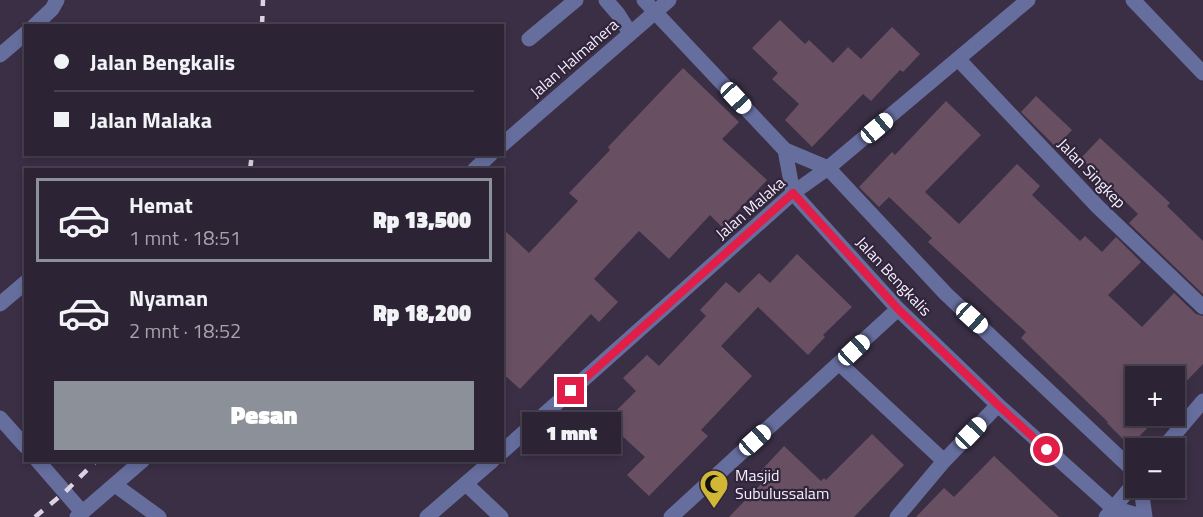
<!DOCTYPE html>
<html lang="id">
<head>
<meta charset="utf-8">
<style>
	:root { --surface:#2c2334; --page:#382f40; --text:#f1f3f6; --muted:#a6a4ac; --line:#48404f; --accent:#8c9099 }
	body { margin:0; font-family:"Titillium Web",sans-serif; background:var(--page); color:var(--text); height:100vh; display:flex; flex-direction:column; font-size:22px; white-space:nowrap }
	* { box-sizing:border-box; margin:0 }
	p { font-size:20px; color:var(--muted) }
	.icon { flex:none; width:33px; height:33px; fill:none; stroke:currentColor; stroke-width:2; stroke-linecap:round; stroke-linejoin:round }
	.map { position:relative; flex:1; overflow:hidden }
	.panel { position:absolute; left:24px; top:168px; width:480px; height:294px; display:flex; flex-direction:column; background:var(--surface); border-radius:0px; box-shadow:0 3px 9px #0003,0 0 0 2px var(--line) }
	.panel>* { flex:none }
	.hud { position:absolute; left:24px; top:24px; width:480px; height:132px; border-radius:0px; box-shadow:0 3px 9px #0003,0 0 0 2px var(--line); display:grid; align-content:center; height:132px; padding:0 30px; background:var(--surface) }
	.controls { position:absolute; left:1125px; top:366px; display:grid; gap:12px }
	.controls a { display:grid; place-items:center; width:60px; height:60px; border-radius:0px; background:var(--surface); box-shadow:0 3px 9px #0003,0 0 0 2px var(--line); font-size:30px }
	.end { position:absolute; width:27px; height:27px; margin:-14px; border:8px solid #e11d48; background:#fff; box-shadow:0 0 0 3px #fff }
	.from { border-radius:50% }
	.bubble { position:absolute; height:42px; border-radius:0px; background:var(--surface); box-shadow:0 3px 9px #0003,0 0 0 2px var(--line); font-size:20px; font-weight:800; line-height:42px; text-align:center }
	.car { position:absolute; width:18px; height:36px; margin:-18px -9px; border-radius:8px; box-shadow:0 0 4px 2px #0007; background:linear-gradient(#fff 24%,#345 0 40%,#fff 0 76%,#345 0 86%,#fff 0) }
	.hud b { display:flex; align-items:center; gap:21px; height:57px; font-size:22px }
	.hud b+b { border-top:2px solid var(--line) }
	.hud i { width:15px; height:15px; background:var(--text) }
	ul { padding:10px 0 0; list-style:none }
	li { display:flex; align-items:center; gap:18px; height:84px; margin:0 12px 9px; padding:0 18px; border:3px solid transparent; border-radius:0px }
	li div { flex:1 }
	li b { display:block; font-size:22px }
	li em { font-style:normal; font-weight:800 }
	li.selected { border-color:var(--accent) }
	li>.icon { width:54px; height:54px; stroke-width:1.5 }
	.action { display:flex; gap:12px; margin-top:auto; padding:12px 30px }
	.action a { flex:1; height:69px; border-radius:0px; background:var(--accent); color:#fff; font-size:24px; font-weight:800; line-height:69px; text-align:center }
	.map>svg:first-child { display:block }
	.building { fill:#685062 }
	.lines { fill:none; stroke-linecap:round; stroke-linejoin:round }
	.service { stroke:#666e9e; stroke-width:15 }
	.minor { stroke:#666e9e; stroke-width:15 }
	.tertiary { stroke:#666e9e; stroke-width:15 }
	.rail { stroke:#dbd3e3; stroke-width:4.5; stroke-dasharray:10 10; stroke-linecap:butt }
	.route { stroke:#e11d48; stroke-width:8 }
	.labels { text-anchor:middle; stroke-width:4.5; stroke-linejoin:round; paint-order:stroke }
	.street-label { font-size:16px; fill:#f6effe; stroke:#30253a }
	.poi-label { font-size:16px; fill:#f6effe; stroke:#30253a; text-anchor:start }
</style>
</head>
<body>
<div class="map">
<svg width="1203" height="517" viewBox="0 0 1203 517">
	<rect width="100%" height="100%" fill="#3a2f45"/>
	<!-- building -->
	<path class="building" d="M780 20 805 44 809 40 833 63 848 47 861 59 892 27 920 54 903 72 900 70 871 101 863 94 812 147 785 120 799 104 772 79 778 73 752 48Z
		M683 68 739 122 722 139 767 180 722 227 710 215 669 259 639 231 594 279 618 302 599 322 591 314 520 389 502 373V228L529 253 578 201 569 193 610 150 608 147Z
		M1036 96 1072 130 1056 147 1021 112Z
		M946 101 981 135 925 192 959 224 1017 164 1040 186 1032 195 1080 241 1085 236 1102 252 1116 237 1141 262 1108 295 1142 327 1174 293 1196 314 1203 316V364L1174 394V376H1136V416H1154L1156 419 1130 446 1107 423 1108 422 1021 338 1026 332 928 242 932 238 889 197 879 207 859 187 892 152 895 155Z
		M1100 138 1170 203 1167 206 1203 241V294L1129 223 1138 214 1081 158Z
		M797 254 852 307 823 335 825 337 808 355 758 307 721 346 752 376 701 430 708 436 649 496 627 475 645 457 606 421 636 391 623 378 647 355 659 366 706 316 700 310 726 282 739 293 759 273 770 283Z
		M582 412 599 428 582 445 565 428Z
		M872 434 904 465 854 517H729L766 479 760 472 784 446 821 481 824 478 826 480Z
		M994 456 1059 517H916L944 488 954 497Z"/>
	<g class="lines">
		<!-- service -->
		<path class="service" d="M606 0 618 14 630 33
			M644 0 655 12
			M529 39 576 0"/>
		<!-- minor -->
		<path class="minor" d="M1133 0 1203 73
			M655 12 785 150 828 168 946 294 1136 473
			M34 26 52 9 57 0
			M0 55 26 33
			M959 60 1098 207 1203 307
			M785 150 793 193 898 309 998 405 1113 508 1145 517
			M0 304 26 282
			M840 364 944 461
			M0 418 26 447
			M1163 448 1203 401
			M502 452 793 193 828 168 1028 0
			M37 460 82 512
			M466 484 501 517
			M115 485 159 517
			M1141 488 1145 517
			M427 517 493 460
			M671 517 898 309
			M897 517 944 461 998 405
			M1106 517 1136 481"/>
		<!-- tertiary -->
		<path class="tertiary" d="M502 145 669 0
			M474 170 491 154
			M77 517 143 460"/>
		<!-- rail -->
		<path class="rail" d="M262 26 263 0
			M250 170 252 154
			M35 517 65 492 97 460"/>
	</g>
	<g class="lines">
		<!-- route -->
		<path class="route" d="M571 391 793 193 898 309 998 405 1047 450"/>
	</g>
	<!-- icons -->
	<defs>
		<g id="mosque-pin" transform="scale(1.5)"><path d="M0 17L-7.5 6A9.5 9.5 0 1 1 7.5 6Z" fill="#d1b736" stroke="#30253a"/><path d="M3.5-4.9A6 6 0 1 0 3.5 4.9A5 5 0 1 1 3.5-4.9Z" fill="#111"/></g>
	</defs>
	<g fill-rule="evenodd">
		<use href="#mosque-pin" x="714" y="484"/>
	</g>
	<g class="labels">
		<!-- street labels -->
		<g class="street-label">
			<text transform="translate(574 58) rotate(-41)" y="6">Jalan Halmahera</text>
			<text transform="translate(1092 173) rotate(46)" y="6">Jalan Singkep</text>
			<text transform="translate(750 208) rotate(-41)" y="6">Jalan Malaka</text>
			<text transform="translate(894 276) rotate(47)" y="6">Jalan Bengkalis</text>
		</g>
		<!-- poi labels -->
		<g class="poi-label">
			<text x="735" y="481">Masjid<tspan x="735" dy="18">Subulussalam</tspan></text>
		</g>
	</g>
</svg>
<div class="controls">
<a>+</a>
<a>−</a>
</div>
<i class="end from" style="left:1047px;top:450px"></i>
<i class="end" style="left:571px;top:391px"></i>
<div class="bubble" style="left:522px;top:412px;width:99px">1 mnt</div>
<i class="car" style="left:736px;top:98px;rotate:137deg"></i>
<i class="car" style="left:877px;top:128px;rotate:50deg"></i>
<i class="car" style="left:972px;top:318px;rotate:132deg"></i>
<i class="car" style="left:854px;top:350px;rotate:47deg"></i>
<i class="car" style="left:971px;top:433px;rotate:44deg"></i>
<i class="car" style="left:755px;top:440px;rotate:48deg"></i>
<div class="hud">
<b><i class="from"></i>Jalan Bengkalis</b>
<b><i></i>Jalan Malaka</b>
</div>
<section class="panel">
<ul>
<li class="selected"><svg class="icon" aria-label="car" viewBox="0 0 24 24"><path d="M5 17H2v-5l4-1 3-4h7l3 4 3 1v5h-3M9 17h6M6 11h13"/><circle cx="7" cy="17" r="2"/><circle cx="17" cy="17" r="2"/></svg><div><b>Hemat</b><p>1 mnt · 18:51</p></div><em>Rp 13,500</em></li>
<li><svg class="icon" aria-label="car" viewBox="0 0 24 24"><path d="M5 17H2v-5l4-1 3-4h7l3 4 3 1v5h-3M9 17h6M6 11h13"/><circle cx="7" cy="17" r="2"/><circle cx="17" cy="17" r="2"/></svg><div><b>Nyaman</b><p>2 mnt · 18:52</p></div><em>Rp 18,200</em></li>
</ul>
<div class="action"><a>Pesan</a></div>
</section>
</div>
</body>
</html>
